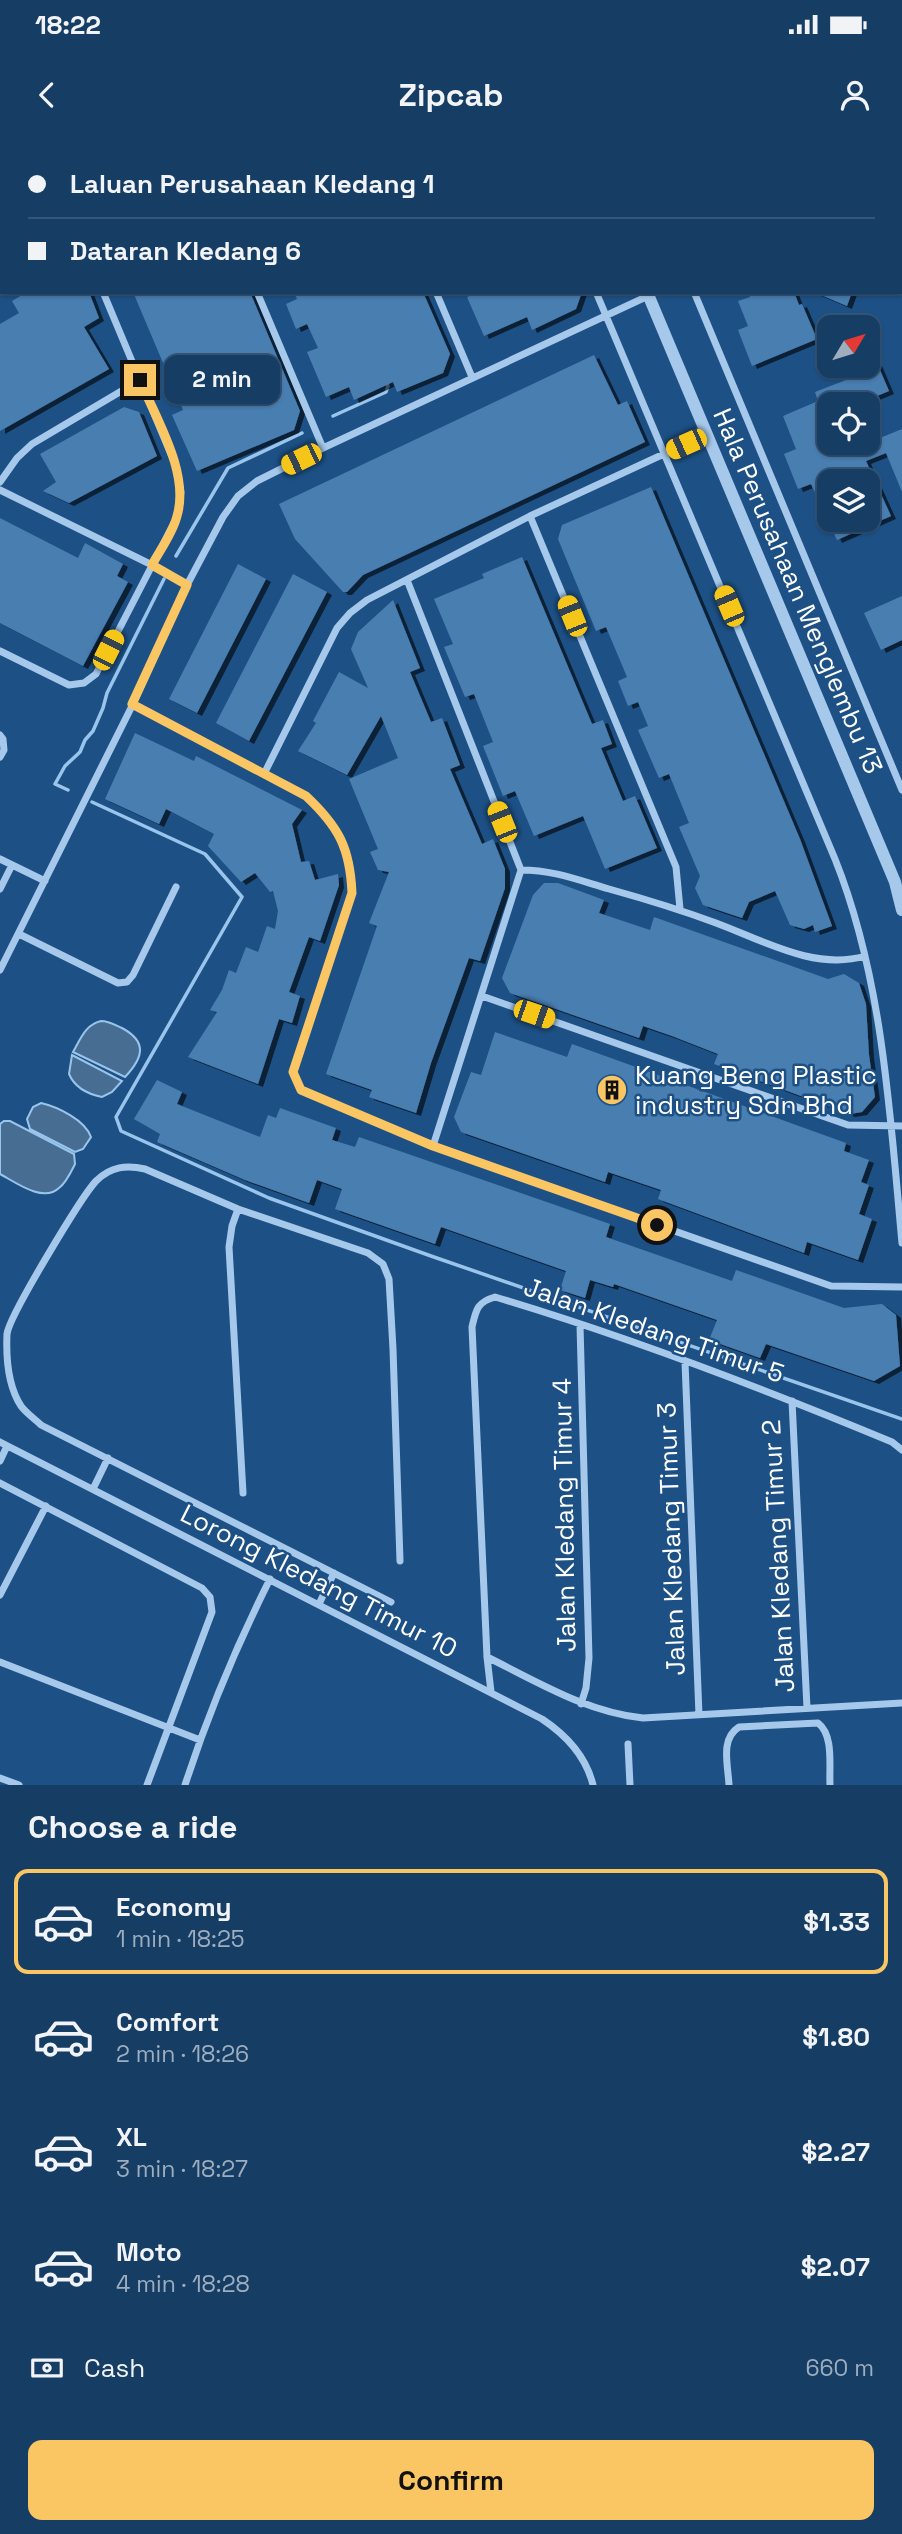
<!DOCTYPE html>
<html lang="en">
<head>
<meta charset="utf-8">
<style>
	:root { --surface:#163d64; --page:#1f446a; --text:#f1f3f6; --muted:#9eaebf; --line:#355678; --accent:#fac664 }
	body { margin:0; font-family:"Space Grotesk",sans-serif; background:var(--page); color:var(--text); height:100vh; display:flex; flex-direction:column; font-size:26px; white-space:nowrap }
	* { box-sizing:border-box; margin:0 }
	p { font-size:23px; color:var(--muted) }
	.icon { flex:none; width:38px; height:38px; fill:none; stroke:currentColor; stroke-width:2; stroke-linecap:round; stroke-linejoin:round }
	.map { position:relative; height:1645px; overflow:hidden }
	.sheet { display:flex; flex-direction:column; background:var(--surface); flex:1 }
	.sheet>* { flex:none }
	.banner { position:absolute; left:0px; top:0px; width:903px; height:154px; box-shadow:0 2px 5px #0004,0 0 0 2px var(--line); display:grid; align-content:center; height:154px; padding:0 28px; background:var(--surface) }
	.needle { width:46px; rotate:52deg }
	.controls { position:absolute; left:817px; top:175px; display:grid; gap:14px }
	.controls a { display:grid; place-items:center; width:63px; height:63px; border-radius:14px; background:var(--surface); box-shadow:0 2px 5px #0004,0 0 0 2px var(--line); font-size:35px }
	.end { position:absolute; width:32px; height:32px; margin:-16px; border:9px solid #fac664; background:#111; box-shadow:0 0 0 4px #111 }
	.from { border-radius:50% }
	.bubble { position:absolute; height:49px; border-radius:14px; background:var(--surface); box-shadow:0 2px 5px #0004,0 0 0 2px var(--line); font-size:23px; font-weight:600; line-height:49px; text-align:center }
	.car { position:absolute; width:21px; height:42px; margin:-21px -10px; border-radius:9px; box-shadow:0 0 5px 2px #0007; background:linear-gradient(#f5c518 24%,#345 0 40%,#f5c518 0 76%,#345 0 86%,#f5c518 0) }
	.banner b { display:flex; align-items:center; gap:24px; height:66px; font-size:26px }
	.banner b+b { border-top:2px solid var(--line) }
	.banner i { width:18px; height:18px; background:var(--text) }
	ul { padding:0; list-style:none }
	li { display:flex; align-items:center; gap:21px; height:105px; margin:0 14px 10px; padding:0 14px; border:4px solid transparent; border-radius:14px }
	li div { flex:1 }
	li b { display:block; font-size:26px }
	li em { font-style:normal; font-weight:600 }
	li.on { border-color:var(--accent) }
	li>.icon { width:63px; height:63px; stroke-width:1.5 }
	h2 { padding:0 28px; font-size:32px; line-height:84px }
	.pay { display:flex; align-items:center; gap:18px; height:77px; padding:0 28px; font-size:26px }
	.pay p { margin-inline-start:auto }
	.primary-button { display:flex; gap:14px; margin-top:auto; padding:14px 28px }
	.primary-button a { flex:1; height:80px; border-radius:14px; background:var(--accent); color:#111; font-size:28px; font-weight:600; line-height:80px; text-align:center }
	.status { display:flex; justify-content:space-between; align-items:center; height:49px; padding:0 35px; background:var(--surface); direction:ltr }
	.status svg { height:19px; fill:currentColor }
	header { display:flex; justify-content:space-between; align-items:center; height:91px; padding:0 28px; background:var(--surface); font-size:32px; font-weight:600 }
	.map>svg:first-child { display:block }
	.water { fill:#476d93; stroke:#99c5ec; stroke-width:2 }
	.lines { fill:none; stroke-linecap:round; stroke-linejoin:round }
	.stream { stroke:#99c5ec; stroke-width:3.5 }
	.building { fill:#4a7eb1; fill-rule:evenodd; filter:url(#shadow) }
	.minor { stroke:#a6c9eb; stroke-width:7 }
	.tertiary { stroke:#a6c9eb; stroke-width:12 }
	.route { stroke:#fac664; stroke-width:9 }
	.labels { text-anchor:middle; stroke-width:5; stroke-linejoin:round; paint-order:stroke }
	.street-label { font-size:26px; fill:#fff; stroke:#1d5186 }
	.poi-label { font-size:26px; fill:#fff; stroke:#1d5186; text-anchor:start }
</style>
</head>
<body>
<div class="status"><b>18:22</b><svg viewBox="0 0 49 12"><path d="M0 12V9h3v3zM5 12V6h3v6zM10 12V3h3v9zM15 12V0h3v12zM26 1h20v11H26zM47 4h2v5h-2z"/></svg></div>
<header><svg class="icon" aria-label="back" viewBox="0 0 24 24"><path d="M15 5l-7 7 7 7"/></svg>Zipcab<svg class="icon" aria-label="person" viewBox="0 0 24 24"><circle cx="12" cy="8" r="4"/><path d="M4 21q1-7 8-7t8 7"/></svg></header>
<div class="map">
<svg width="902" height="1645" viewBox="0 0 902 1645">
	<defs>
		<filter id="shadow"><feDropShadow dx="5" dy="3" stdDeviation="0" flood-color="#0009"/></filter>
	</defs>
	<rect width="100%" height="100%" fill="#1d5186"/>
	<!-- water -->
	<path class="water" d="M101 881C109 881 115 885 122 888 148 902 143 918 125 937L73 912C81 898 85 885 101 881Z
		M72 915 122 941 112 952 102 957C87 954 75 948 69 934Z
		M41 963C58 967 85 980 91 997L83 1009 75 1012 30 989 27 979 33 967Z
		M4 981H10L74 1014 75 1024C71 1032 66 1043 59 1048 43 1063 15 1042 0 1034V984Z"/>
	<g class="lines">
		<!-- stream -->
		<path class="stream" d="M286 0 287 2
			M333 276 386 252 388 246 386 241
			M176 416 228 328 302 293
			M68 650 55 644 65 626 80 612 85 600 93 591 103 568 107 553 164 439
			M92 662 205 714 242 757 116 977 121 991 269 1058 431 1116 902 1279"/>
	</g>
	<!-- building -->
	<path class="building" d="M27 152H89L99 178 84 187 109 229 0 291V184L19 173 12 161Z
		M133 152H250L300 271 294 290 197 331 172 275 183 270Z
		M294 152H423L450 214 443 233 397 252 393 242 354 260 349 247 326 257 307 212 318 208 307 184 296 189 286 164 297 159Z
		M479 152H582L576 169 532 190 527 177 484 196 467 157Z
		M748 152H794L799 165 802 164 817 199 752 226 738 190 748 186 738 161 750 157Z
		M814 152H852L847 166Z
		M594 215 618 265 627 261 645 302 363 435 347 452H343L295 399 279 364Z
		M877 223 889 251 858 264H830V303H882L880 298 902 289V352L886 313 866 321 891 376 837 400 811 344 798 349 784 314 796 309 783 276 818 261 815 252 851 238 849 234ZM830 341H868V380H830Z
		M124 267 139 272 157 316 69 363 43 351 56 342 40 314Z
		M651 347 800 699 832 786 815 792 813 785 804 789 790 785 775 751 749 762 742 778 703 765 695 748 700 736 679 687 689 683 669 634 659 638 638 590 648 586 638 562 628 566 618 541 627 537 606 487 596 491 558 399 562 385Z
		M0 378 78 418 85 403 123 424 117 436 128 442 83 526 0 483Z
		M522 417 592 584 603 580 612 604 601 608 623 661 635 656 657 708 605 729 583 676 534 696 515 651 503 656 483 606 493 602 474 554 465 557 444 507 453 504 434 459 484 438 482 434Z
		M238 424 266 439 197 573 169 559Z
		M293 434 327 452 249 601 216 583Z
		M902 456V500L881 510 864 473Z
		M393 460 420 528 410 532 431 582 442 578 460 625 450 629 482 704 493 699 505 729V748L480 821 469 818 431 923 416 973 369 957 372 950 326 934 377 786 369 783 389 732 378 730 370 712 378 709 349 639 398 618 381 576 347 635 298 611 316 583 313 581 339 532 368 548 351 509 358 492Z
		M135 593 194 621 196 616 302 670 292 684 301 722 309 721 315 740 338 734 339 745 320 801 309 797 289 852 300 856 292 883 279 879 258 944 188 917 217 872 210 870 222 850 229 830 236 833 246 807 258 812 267 786 275 789 278 771 273 751 270 752 255 733 241 742 208 706 214 694 166 669 159 684 105 659Z
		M544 743H558L604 760 599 773 650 790 654 777 828 839 844 834 859 843 866 864 869 915 875 957 862 972 850 974 714 924 718 914 672 896 643 886 639 898 510 853 502 838 533 755Z
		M495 892 567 917 572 904 846 1003 844 1011 869 1020 861 1042 869 1045 859 1074 872 1079 858 1120 807 1102 804 1113 658 1059 661 1050 608 1032 605 1042 461 992 454 977 471 932 481 935Z
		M157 940 182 952 177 964 260 997 268 975 276 978 280 968 336 988 332 1000 355 1007 359 997 610 1084 606 1097 732 1141 736 1130 844 1168 882 1164 896 1175 900 1226 874 1241 766 1204 760 1218 709 1200 717 1180 614 1144 613 1147 590 1140 585 1158 560 1150 566 1131 441 1087 435 1104 335 1069 342 1049 317 1040 309 1063 245 1040 157 1002 160 994 134 979Z"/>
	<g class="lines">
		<!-- minor -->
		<path class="minor" d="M36 0V2
			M193 0 194 2
			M372 0V2
			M531 0 532 2
			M630 0 631 2
			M650 2 654 0
			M0 152 2 151
			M257 152 323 308
			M436 152 472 237
			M596 152 835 719C883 839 890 975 902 1103
			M694 152 902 650
			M0 342 17 318 32 304 140 240
			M0 350 152 425 187 445
			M530 376 676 727 680 769
			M407 440 521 730
			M0 511 69 545 84 543 96 534 177 377 181 352 175 324 103 152
			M133 564 306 656C338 686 350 709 352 753L293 932 301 950 433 1006 831 1146 902 1147
			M0 595 3 599 4 610 0 617
			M264 634 337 488 350 473 367 460 530 376 707 294
			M0 719 45 741
			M0 749 12 725
			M19 794 118 843 127 842 133 835 176 747
			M0 830 133 564 187 445 223 377 238 356 257 341 323 308 648 156
			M482 856 848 985 902 986
			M433 1006 521 730C553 730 578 740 609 749 645 759 681 770 716 783 762 800 815 831 865 816
			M238 1069 232 1086 229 1107 243 1353
			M580 1185 589 1518 586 1548 581 1564
			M685 1222 699 1575
			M792 1261 807 1568
			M0 1302 542 1579C566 1595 586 1616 593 1645
			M0 1321 7 1306
			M0 1343 202 1448 210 1457 212 1472 147 1645
			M93 1349 108 1318
			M0 1455 46 1366
			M391 1462 41 1285C35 1279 26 1273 21 1266 8 1246 6 1217 7 1194 9 1176 82 1056 96 1041 111 1026 127 1025 145 1029L238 1069 368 1113 383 1124 389 1139 393 1209 400 1421
			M319 1464 334 1433
			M487 1517C538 1542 586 1572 643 1578L902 1563
			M0 1522 200 1600
			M491 1552 487 1517 472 1187C476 1170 477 1162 495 1157 630 1197 762 1248 892 1302L902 1310
			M628 1604 630 1645
			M0 1638 19 1645
			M185 1645C208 1574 237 1505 270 1439
			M729 1645C728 1624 720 1599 739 1587L818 1583C834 1595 829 1626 830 1645"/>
		<!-- tertiary -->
		<path class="tertiary" d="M581 0 582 2
			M647 152 895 742 902 770"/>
	</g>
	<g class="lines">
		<!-- route -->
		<path class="route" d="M140 240C156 279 190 333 177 376 173 393 160 410 152 425L187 445 132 564 306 656C339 687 350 708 352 753L293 932 301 950 433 1006 657 1085"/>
	</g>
	<!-- icons -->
	<defs>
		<g id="building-disc" transform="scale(1.575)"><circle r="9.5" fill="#fac664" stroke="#1d5186"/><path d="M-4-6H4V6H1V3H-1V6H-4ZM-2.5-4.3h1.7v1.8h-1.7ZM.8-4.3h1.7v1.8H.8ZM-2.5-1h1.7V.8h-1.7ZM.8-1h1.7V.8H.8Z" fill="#111"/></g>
	</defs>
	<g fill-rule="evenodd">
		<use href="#building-disc" x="612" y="950"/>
	</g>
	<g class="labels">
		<!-- street labels -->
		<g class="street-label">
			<text transform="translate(798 451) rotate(67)" y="9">Hala Perusahaan Menglembu 13</text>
			<text transform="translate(654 1190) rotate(19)" y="9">Jalan Kledang Timur 5</text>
			<text transform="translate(564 1375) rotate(-91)" y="9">Jalan Kledang Timur 4</text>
			<text transform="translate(671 1399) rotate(-92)" y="9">Jalan Kledang Timur 3</text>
			<text transform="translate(778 1416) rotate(-93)" y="9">Jalan Kledang Timur 2</text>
			<text transform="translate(319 1441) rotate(27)" y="9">Lorong Kledang Timur 10</text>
		</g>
		<!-- poi labels -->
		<g class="poi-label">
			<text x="635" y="944">Kuang Beng Plastic<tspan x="635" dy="30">industry Sdn Bhd</tspan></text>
		</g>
	</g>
</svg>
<div class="controls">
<a><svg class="needle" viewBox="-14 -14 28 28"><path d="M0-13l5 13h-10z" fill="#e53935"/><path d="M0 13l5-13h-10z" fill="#9eaebf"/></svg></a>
<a><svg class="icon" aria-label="locate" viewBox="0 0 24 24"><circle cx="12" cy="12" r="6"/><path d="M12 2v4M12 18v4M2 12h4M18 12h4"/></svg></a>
<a><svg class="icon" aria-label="layers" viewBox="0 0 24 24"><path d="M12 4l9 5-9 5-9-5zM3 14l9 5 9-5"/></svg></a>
</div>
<i class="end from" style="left:657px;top:1085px"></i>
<i class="end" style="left:140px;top:240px"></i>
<div class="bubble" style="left:164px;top:215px;width:116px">2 min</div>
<i class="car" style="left:686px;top:304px;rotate:246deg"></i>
<i class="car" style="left:301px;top:319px;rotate:244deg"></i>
<i class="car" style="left:729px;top:466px;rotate:337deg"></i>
<i class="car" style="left:572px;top:476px;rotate:338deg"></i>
<i class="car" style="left:108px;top:510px;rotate:27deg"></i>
<i class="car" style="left:502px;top:682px;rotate:338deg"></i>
<i class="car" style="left:534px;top:874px;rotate:109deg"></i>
<div class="banner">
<b><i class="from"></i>Laluan Perusahaan Kledang 1</b>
<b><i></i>Dataran Kledang 6</b>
</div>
</div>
<section class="sheet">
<h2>Choose a ride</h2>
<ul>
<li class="on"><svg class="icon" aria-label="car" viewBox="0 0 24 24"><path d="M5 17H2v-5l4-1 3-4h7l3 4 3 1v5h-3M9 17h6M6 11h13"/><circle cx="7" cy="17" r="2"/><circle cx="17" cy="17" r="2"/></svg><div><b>Economy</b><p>1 min · 18:25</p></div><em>$1.33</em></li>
<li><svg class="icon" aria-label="car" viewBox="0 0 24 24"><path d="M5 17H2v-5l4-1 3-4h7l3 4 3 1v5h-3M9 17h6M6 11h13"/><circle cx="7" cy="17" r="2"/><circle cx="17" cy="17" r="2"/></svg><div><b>Comfort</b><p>2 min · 18:26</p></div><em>$1.80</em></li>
<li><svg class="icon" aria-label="car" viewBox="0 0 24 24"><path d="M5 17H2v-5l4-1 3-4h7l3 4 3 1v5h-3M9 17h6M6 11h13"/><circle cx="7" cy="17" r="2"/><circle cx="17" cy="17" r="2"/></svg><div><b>XL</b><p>3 min · 18:27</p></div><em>$2.27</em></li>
<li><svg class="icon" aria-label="car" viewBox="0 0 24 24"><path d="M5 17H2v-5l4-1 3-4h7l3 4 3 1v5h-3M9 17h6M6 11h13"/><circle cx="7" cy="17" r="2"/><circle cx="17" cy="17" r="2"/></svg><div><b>Moto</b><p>4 min · 18:28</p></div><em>$2.07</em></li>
</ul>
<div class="pay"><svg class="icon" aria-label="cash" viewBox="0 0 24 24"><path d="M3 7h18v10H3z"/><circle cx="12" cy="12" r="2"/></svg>Cash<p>660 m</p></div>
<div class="primary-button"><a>Confirm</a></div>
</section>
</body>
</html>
